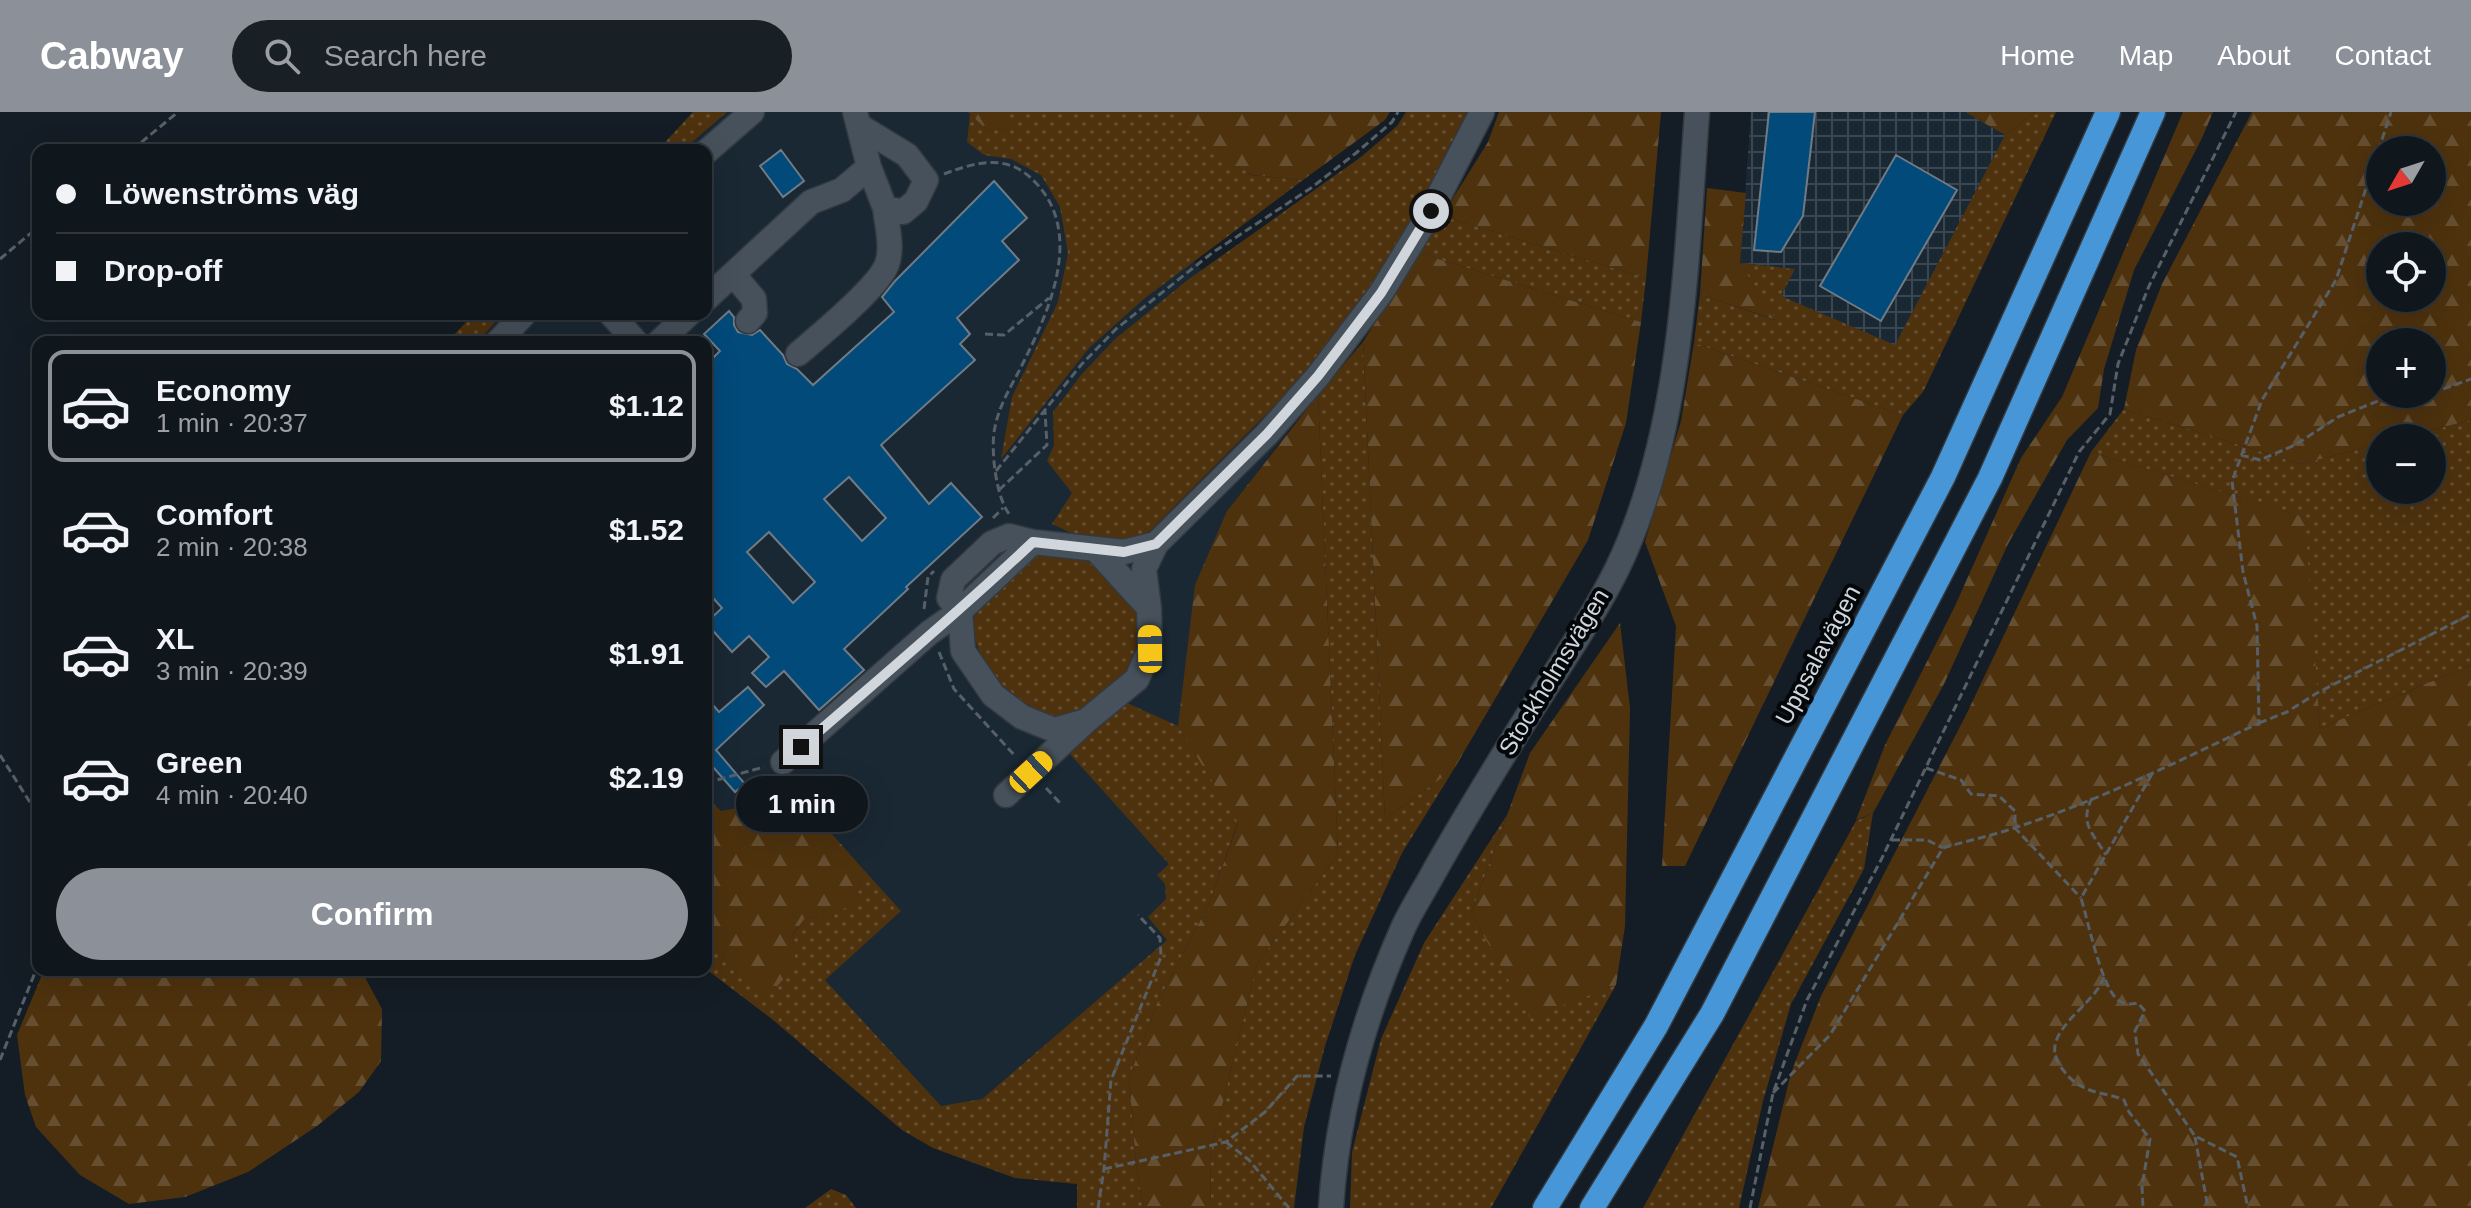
<!DOCTYPE html>
<html lang="en">
<head>
<meta charset="utf-8">
<style>
	:root { --surface:#0f161c; --page:#181f25; --text:#f1f3f6; --muted:#9b9fa3; --line:#2f353b; --accent:#8c9099 }
	body { margin:0; font-family:Helvetica,sans-serif; background:var(--page); color:var(--text); height:100vh; display:flex; flex-direction:column; font-size:30px; white-space:nowrap }
	* { box-sizing:border-box; margin:0 }
	p { font-size:26px; color:var(--muted) }
	.icon { flex:none; width:44px; height:44px; fill:none; stroke:currentColor; stroke-width:2; stroke-linecap:round; stroke-linejoin:round }
	.map { position:relative; flex:1; overflow:hidden }
	.side { position:absolute; left:32px; top:224px; width:680px; height:640px; display:flex; flex-direction:column; background:var(--surface); border-radius:16px; box-shadow:0 8px 32px #0002,0 0 0 2px var(--line) }
	.side>* { flex:none }
	.banner { position:absolute; left:32px; top:32px; width:680px; height:176px; border-radius:16px; box-shadow:0 8px 32px #0002,0 0 0 2px var(--line); display:grid; align-content:center; height:176px; padding:0 24px; background:var(--surface) }
	.needle { width:52px; rotate:231deg }
	.tools { position:absolute; left:2366px; top:24px; display:grid; gap:16px }
	.tools a { display:grid; place-items:center; width:80px; height:80px; border-radius:50%; background:var(--surface); box-shadow:0 8px 32px #0002,0 0 0 2px var(--line); font-size:40px }
	.end { position:absolute; width:36px; height:36px; margin:-18px; border:10px solid #d0d6dc; background:#111; box-shadow:0 0 0 4px #111 }
	.from { border-radius:50% }
	.bubble { position:absolute; height:56px; border-radius:28px; background:var(--surface); box-shadow:0 8px 32px #0002,0 0 0 2px var(--line); font-size:26px; font-weight:700; line-height:56px; text-align:center }
	.car { position:absolute; width:24px; height:48px; margin:-24px -12px; border-radius:10px; box-shadow:0 0 6px 2px #0007; background:linear-gradient(#f5c518 24%,#345 0 40%,#f5c518 0 76%,#345 0 86%,#f5c518 0) }
	.banner b { display:flex; align-items:center; gap:28px; height:76px; font-size:30px }
	.banner b+b { border-top:2px solid var(--line) }
	.banner i { width:20px; height:20px; background:var(--text) }
	ul { padding:14px 0 0; list-style:none }
	li { display:flex; align-items:center; gap:24px; height:112px; margin:0 16px 12px; padding:0 8px; border:4px solid transparent; border-radius:16px }
	li div { flex:1 }
	li b { display:block; font-size:30px }
	li em { font-style:normal; font-weight:700 }
	li.active { border-color:var(--accent) }
	li>.icon { width:72px; height:72px; stroke-width:1.5 }
	.cta { display:flex; gap:16px; margin-top:auto; padding:16px 24px }
	.cta a { flex:1; height:92px; border-radius:48px; background:var(--accent); color:#fff; font-size:32px; font-weight:700; line-height:92px; text-align:center }
	header { display:flex; align-items:center; gap:48px; box-sizing:border-box; height:112px; padding:0 40px; background:var(--accent); color:#fff }
	header strong { font-size:38px }
	nav { display:flex; gap:44px; margin-inline-start:auto; font-size:28px }
	.search { width:560px; height:72px; background:var(--page); display:flex; align-items:center; gap:20px; box-sizing:border-box; padding:0 28px; border-radius:44px; color:var(--muted); font-size:30px }
	.map>svg:first-child { display:block }
	.built { fill:#1a2833 }
	.industrial { fill:url(#industrial-grid) }
	.grass { fill:url(#grass-dots) }
	.forest { fill:url(#forest-firs); fill-rule:evenodd }
	.building { fill:#024a7a; stroke:#707b85; stroke-width:2; fill-rule:evenodd }
	.lines { fill:none; stroke-linecap:round; stroke-linejoin:round }
	.minor-casing { stroke:#33393f; stroke-width:27 }
	.highway-casing { stroke:#33393f; stroke-width:27 }
	.path { stroke:#575f67; stroke-width:3; stroke-dasharray:8 4; stroke-linecap:butt }
	.minor { stroke:#47515b; stroke-width:24 }
	.highway { stroke:#4796d8; stroke-width:24 }
	.route { stroke:#d0d6dc; stroke-width:10 }
	.labels { text-anchor:middle; stroke-width:8; stroke-linejoin:round; paint-order:stroke }
	.street-label { font-size:24px; fill:#d0d6dc; stroke:#04070a }
</style>
</head>
<body>
<header>
<strong>Cabway</strong>
<div class="search"><svg class="icon" aria-label="search" viewBox="0 0 24 24"><circle cx="10" cy="10" r="6"/><path d="M15 15l6 6"/></svg>Search here</div>
<nav><a>Home</a><a>Map</a><a>About</a><a>Contact</a></nav>
</header>
<div class="map">
<svg width="2471" height="1096" viewBox="0 0 2471 1096">
	<defs>
		<pattern id="industrial-grid" width="8" height="8" patternUnits="userSpaceOnUse" patternTransform="scale(2)"><rect width="8" height="8" fill="#1a2833"/><path d="M0 4h8M4 0v8" fill="none" stroke="#3a4650"/></pattern>
		<pattern id="grass-dots" width="8" height="8" patternUnits="userSpaceOnUse" patternTransform="scale(2)"><rect width="8" height="8" fill="#4e320e"/><path d="M2 2h.1M6 6h.1" fill="none" stroke="#664f30" stroke-width="1.8" stroke-linecap="round"/></pattern>
		<pattern id="forest-firs" width="22" height="20" patternUnits="userSpaceOnUse" patternTransform="scale(2)"><rect width="22" height="20" fill="#4e320e"/><path d="M5 1l3.5 6h-7zM16 11l3.5 6h-7z" fill="#664f30"/></pattern>
	</defs>
	<rect width="100%" height="100%" fill="#141d25"/>
	<!-- built -->
	<path class="built" d="M693 0H1084L1305 298 1227 399 1209 792 982 987 902 1018 772 907 706 857V230H447L474 202H706V38H658Z"/>
	<!-- industrial -->
	<path class="industrial" d="M1751 0H1965L2005 23 1895 234 1781 184 1794 157 1740 151Z"/>
	<!-- grass -->
	<path class="grass" d="M693 0H727L683 38H658Z
		M1010 0H1180L1251 63 1303 68 1145 186 1089 236 1001 347 1012 285 1058 190 1068 141 1060 95 1041 63 1011 47 984 43 967 30 970 2 988 19 1010 16Z
		M1406 0H1468L1437 66 1379 165 1311 257 1148 421 1117 431 1080 425 1052 412 1072 381 1047 349 1054 333 1053 300 1081 263 1115 227 1189 167 1361 45 1397 14Z
		M2035 0H2056L1923 280 1903 303 1694 231 1700 182 1775 208 1740 151 1795 157 1781 184 1895 233 2005 23Z
		M1442 104 1646 166 1641 210 1419 141Z
		M474 202H502L478 230H447Z
		M1363 230 1385 707 1454 657 1402 741 1355 843 1325 934 1304 1015 1294 1096H1211L1210 1043 1257 852 1338 742 1318 283Z
		M2124 297 2301 352 2380 332V378H2432V326H2402L2471 308V553L2320 616 2304 405 2091 340Z
		M1059 438 1089 443 1142 500 1143 532 1133 559 1082 603 1052 607 1025 592 1001 572 981 544 971 517 977 495 1031 444Z
		M1127 591 1178 614 1238 710 1209 792 1158 889 1129 966 1136 1052 1143 1096H1077V1072L1015 1066 933 1036 902 1018 772 907 706 857V824L739 865 795 853 793 823 805 806 830 805 856 789 863 757 901 799 825 868 941 994 982 987 1167 828 1148 805 1166 787 1165 772 1157 763 1169 752 1069 641Z
		M1873 701 1864 757 1791 892 1763 989 1739 1096H1643L1856 709Z
		M1507 703 1471 801 1530 905 1616 873 1491 1096H1350L1352 1040 1381 927 1424 831Z
		M831 1077 846 1083 856 1096H805Z"/>
	<!-- forest -->
	<path class="forest" d="M968 0H1010V16L988 19Z
		M1180 0H1390L1385 8 1303 68 1252 63 1211 38Z
		M1499 0H1661L1646 166 1442 104 1488 30Z
		M1965 0H2035L2005 23Z
		M2183 0H2213L2202 26 2134 158 2104 257 2098 296 2067 328 2008 432 1944 572 1873 701 1856 708 1885 633 1955 494 2021 346 2062 285Z
		M2252 0H2471V308L2402 326H2380V332L2301 352 2124 297 2136 238 2162 172ZM2380 38H2432V90H2380ZM2380 134H2432V186H2380ZM2380 230H2432V282H2380Z
		M1707 76 1746 81 1740 151 1776 208 1700 182Z
		M1419 141 1641 210 1626 311 1588 428 1454 657 1385 707 1363 230Z
		M1694 231 1903 303 1685 754H1662L1676 514 1645 430 1681 309Z
		M1318 283 1338 742 1257 852 1210 1043 1211 1096H1143L1136 1052 1129 966 1158 889 1209 792 1238 711 1178 614 1195 473 1227 399Z
		M2091 340 2305 405 2320 616 2471 553V1096H1758L1791 961 1821 884 1967 601Z
		M1620 511 1630 596 1625 814 1616 873 1530 906 1471 801 1530 641Z
		M706 685 721 699 799 685 863 757 856 789 830 805 805 806 793 822 795 853 768 885 739 865 706 824Z
		M44 858H361L382 897 381 949 359 980 317 1014 248 1060 185 1085 129 1092 80 1063 36 1015 25 983 17 923Z"/>
	<!-- building -->
	<path class="building" d="M1769 0H1815L1803 104 1781 140 1754 138Z
		M781 38 804 69 783 85 760 54Z
		M1896 43 1957 78 1881 209 1820 174Z
		M994 69 1027 106 1002 129 1019 148 957 206 970 222 960 232 975 248 881 333 929 392 951 371 982 405 906 475 908 477 844 537 864 558 819 598 784 559 766 575 752 561 769 545 749 524 732 540 706 511 722 496 706 478V253L720 239 704 222 729 199 734 205V213L738 220 752 223 760 218 783 243 787 252 797 257 813 273 894 200 882 185 895 169ZM849 365 886 406 862 429 824 387ZM769 420 815 470 793 491 747 440Z
		M748 575 764 593 716 638 745 672 735 680 706 647V585L719 600Z"/>
	<g class="lines">
		<!-- minor casing -->
		<g class="minor-casing">
			<path id="minor" d="M861 15 907 43 926 68 916 89 903 100 885 96 869 55
				M706 40 752 0
				M733 162 754 187 755 201 748 209
				M706 187 811 90 842 78 869 55 855 0
				M611 202 636 230
				M498 230 524 202
				M659 230 689 202
				M798 242C819 224 879 175 887 152 893 135 887 114 885 96
				M1156 432 1124 440 1033 430 960 499 963 539 993 583 1022 605 1054 618 1086 609 1137 567 1150 537 1149 496 1144 457 1156 432 1267 322 1318 264 1381 181 1431 99 1482 0
				M1097 439 1149 496
				M783 650 929 521 960 499 949 486 953 468 992 431 1009 424 1033 430
				M1006 683 1084 611
				M1331 1096C1337 1000 1364 904 1403 816 1412 796 1425 777 1435 758 1465 705 1497 653 1529 602 1559 554 1592 507 1617 457 1683 321 1686 148 1697 0"/>
		</g>
		<!-- highway casing -->
		<g class="highway-casing">
			<path id="highway" d="M1545 1096 1656 914 1943 365 2108 0
				M1592 1096 1712 902 1990 366 2153 0"/>
		</g>
		<!-- path -->
		<path class="path" d="M132 38 178 0
			M944 62C976 50 1007 41 1034 69 1084 119 1051 195 1024 249 1013 272 1000 290 995 315 990 336 996 387 1010 403
			M0 147 38 115
			M985 222 1004 223 1049 186
			M2432 281 2471 267
			M2241 343 2260 348 2295 333 2338 305 2393 283 2418 286 2428 282
			M996 359 1081 253 1116 217 1212 141 1311 76 1356 41 1392 10 1398 0
			M999 378 1047 333 1045 299
			M993 406 1003 396
			M924 497 928 465 934 459
			M939 540 954 577 1016 645
			M2259 611 2287 600 2317 581 2471 502
			M0 643 38 703
			M1926 656 1961 668 1971 682 1999 684 2015 699V716L2081 786
			M2152 662 2081 786C2088 809 2100 868 2115 885 2121 893 2130 893 2138 891L2145 899 2135 919 2138 942 2195 1024 2237 1045 2248 1096
			M706 671 764 655
			M1046 676 1060 691
			M2092 686C2079 712 2093 721 2106 743
			M1892 728H1927L1943 736
			M2104 865C2095 894 2037 920 2060 954 2067 963 2072 970 2083 975 2095 982 2111 982 2124 988L2129 1000 2150 1027 2142 1074 2143 1096
			M0 948 38 853
			M1773 981 1830 923 1943 736C1966 729 1991 724 2014 716 2098 689 2179 649 2259 611L2257 514 2243 460 2232 369 2262 288 2336 168 2391 0
			M2195 1025 2208 1096
			M1226 1030 1249 1048 1289 1096
			M1104 1057 1226 1030 1265 1000 1297 964H1331
			M1098 1096 1104 1057 1111 968 1161 845 1160 826 1138 803
			M1750 1096 1773 981 1807 888 1881 748 2079 340 2110 302 2118 252 2149 174 2236 0"/>
		<!-- minor -->
		<use href="#minor" class="minor"/>
		<!-- highway -->
		<use href="#highway" class="highway"/>
	</g>
	<g class="lines">
		<!-- route -->
		<path class="route" d="M801 635C879 567 958 501 1033 430L1124 440 1156 432 1267 322 1318 264 1381 181 1431 99"/>
	</g>
	<g class="labels">
		<!-- street labels -->
		<g class="street-label">
			<text transform="translate(1818 543) rotate(-62)" y="8">Uppsalavägen</text>
			<text transform="translate(1554 560) rotate(-59)" y="8">Stockholmsvägen</text>
		</g>
	</g>
</svg>
<div class="tools">
<a><svg class="needle" viewBox="-14 -14 28 28"><path d="M0-13l5 13h-10z" fill="#e53935"/><path d="M0 13l5-13h-10z" fill="#9b9fa3"/></svg></a>
<a><svg class="icon" aria-label="locate" viewBox="0 0 24 24"><circle cx="12" cy="12" r="6"/><path d="M12 2v4M12 18v4M2 12h4M18 12h4"/></svg></a>
<a>+</a>
<a>−</a>
</div>
<i class="end from" style="left:1431px;top:99px"></i>
<i class="end" style="left:801px;top:635px"></i>
<div class="bubble" style="left:736px;top:664px;width:132px">1 min</div>
<i class="car" style="left:1150px;top:537px;rotate:359deg"></i>
<i class="car" style="left:1031px;top:660px;rotate:47deg"></i>
<div class="banner">
<b><i class="from"></i>Löwenströms väg</b>
<b><i></i>Drop-off</b>
</div>
<section class="side">
<ul>
<li class="active"><svg class="icon" aria-label="car" viewBox="0 0 24 24"><path d="M5 17H2v-5l4-1 3-4h7l3 4 3 1v5h-3M9 17h6M6 11h13"/><circle cx="7" cy="17" r="2"/><circle cx="17" cy="17" r="2"/></svg><div><b>Economy</b><p>1 min · 20:37</p></div><em>$1.12</em></li>
<li><svg class="icon" aria-label="car" viewBox="0 0 24 24"><path d="M5 17H2v-5l4-1 3-4h7l3 4 3 1v5h-3M9 17h6M6 11h13"/><circle cx="7" cy="17" r="2"/><circle cx="17" cy="17" r="2"/></svg><div><b>Comfort</b><p>2 min · 20:38</p></div><em>$1.52</em></li>
<li><svg class="icon" aria-label="car" viewBox="0 0 24 24"><path d="M5 17H2v-5l4-1 3-4h7l3 4 3 1v5h-3M9 17h6M6 11h13"/><circle cx="7" cy="17" r="2"/><circle cx="17" cy="17" r="2"/></svg><div><b>XL</b><p>3 min · 20:39</p></div><em>$1.91</em></li>
<li><svg class="icon" aria-label="car" viewBox="0 0 24 24"><path d="M5 17H2v-5l4-1 3-4h7l3 4 3 1v5h-3M9 17h6M6 11h13"/><circle cx="7" cy="17" r="2"/><circle cx="17" cy="17" r="2"/></svg><div><b>Green</b><p>4 min · 20:40</p></div><em>$2.19</em></li>
</ul>
<div class="cta"><a>Confirm</a></div>
</section>
</div>
</body>
</html>
